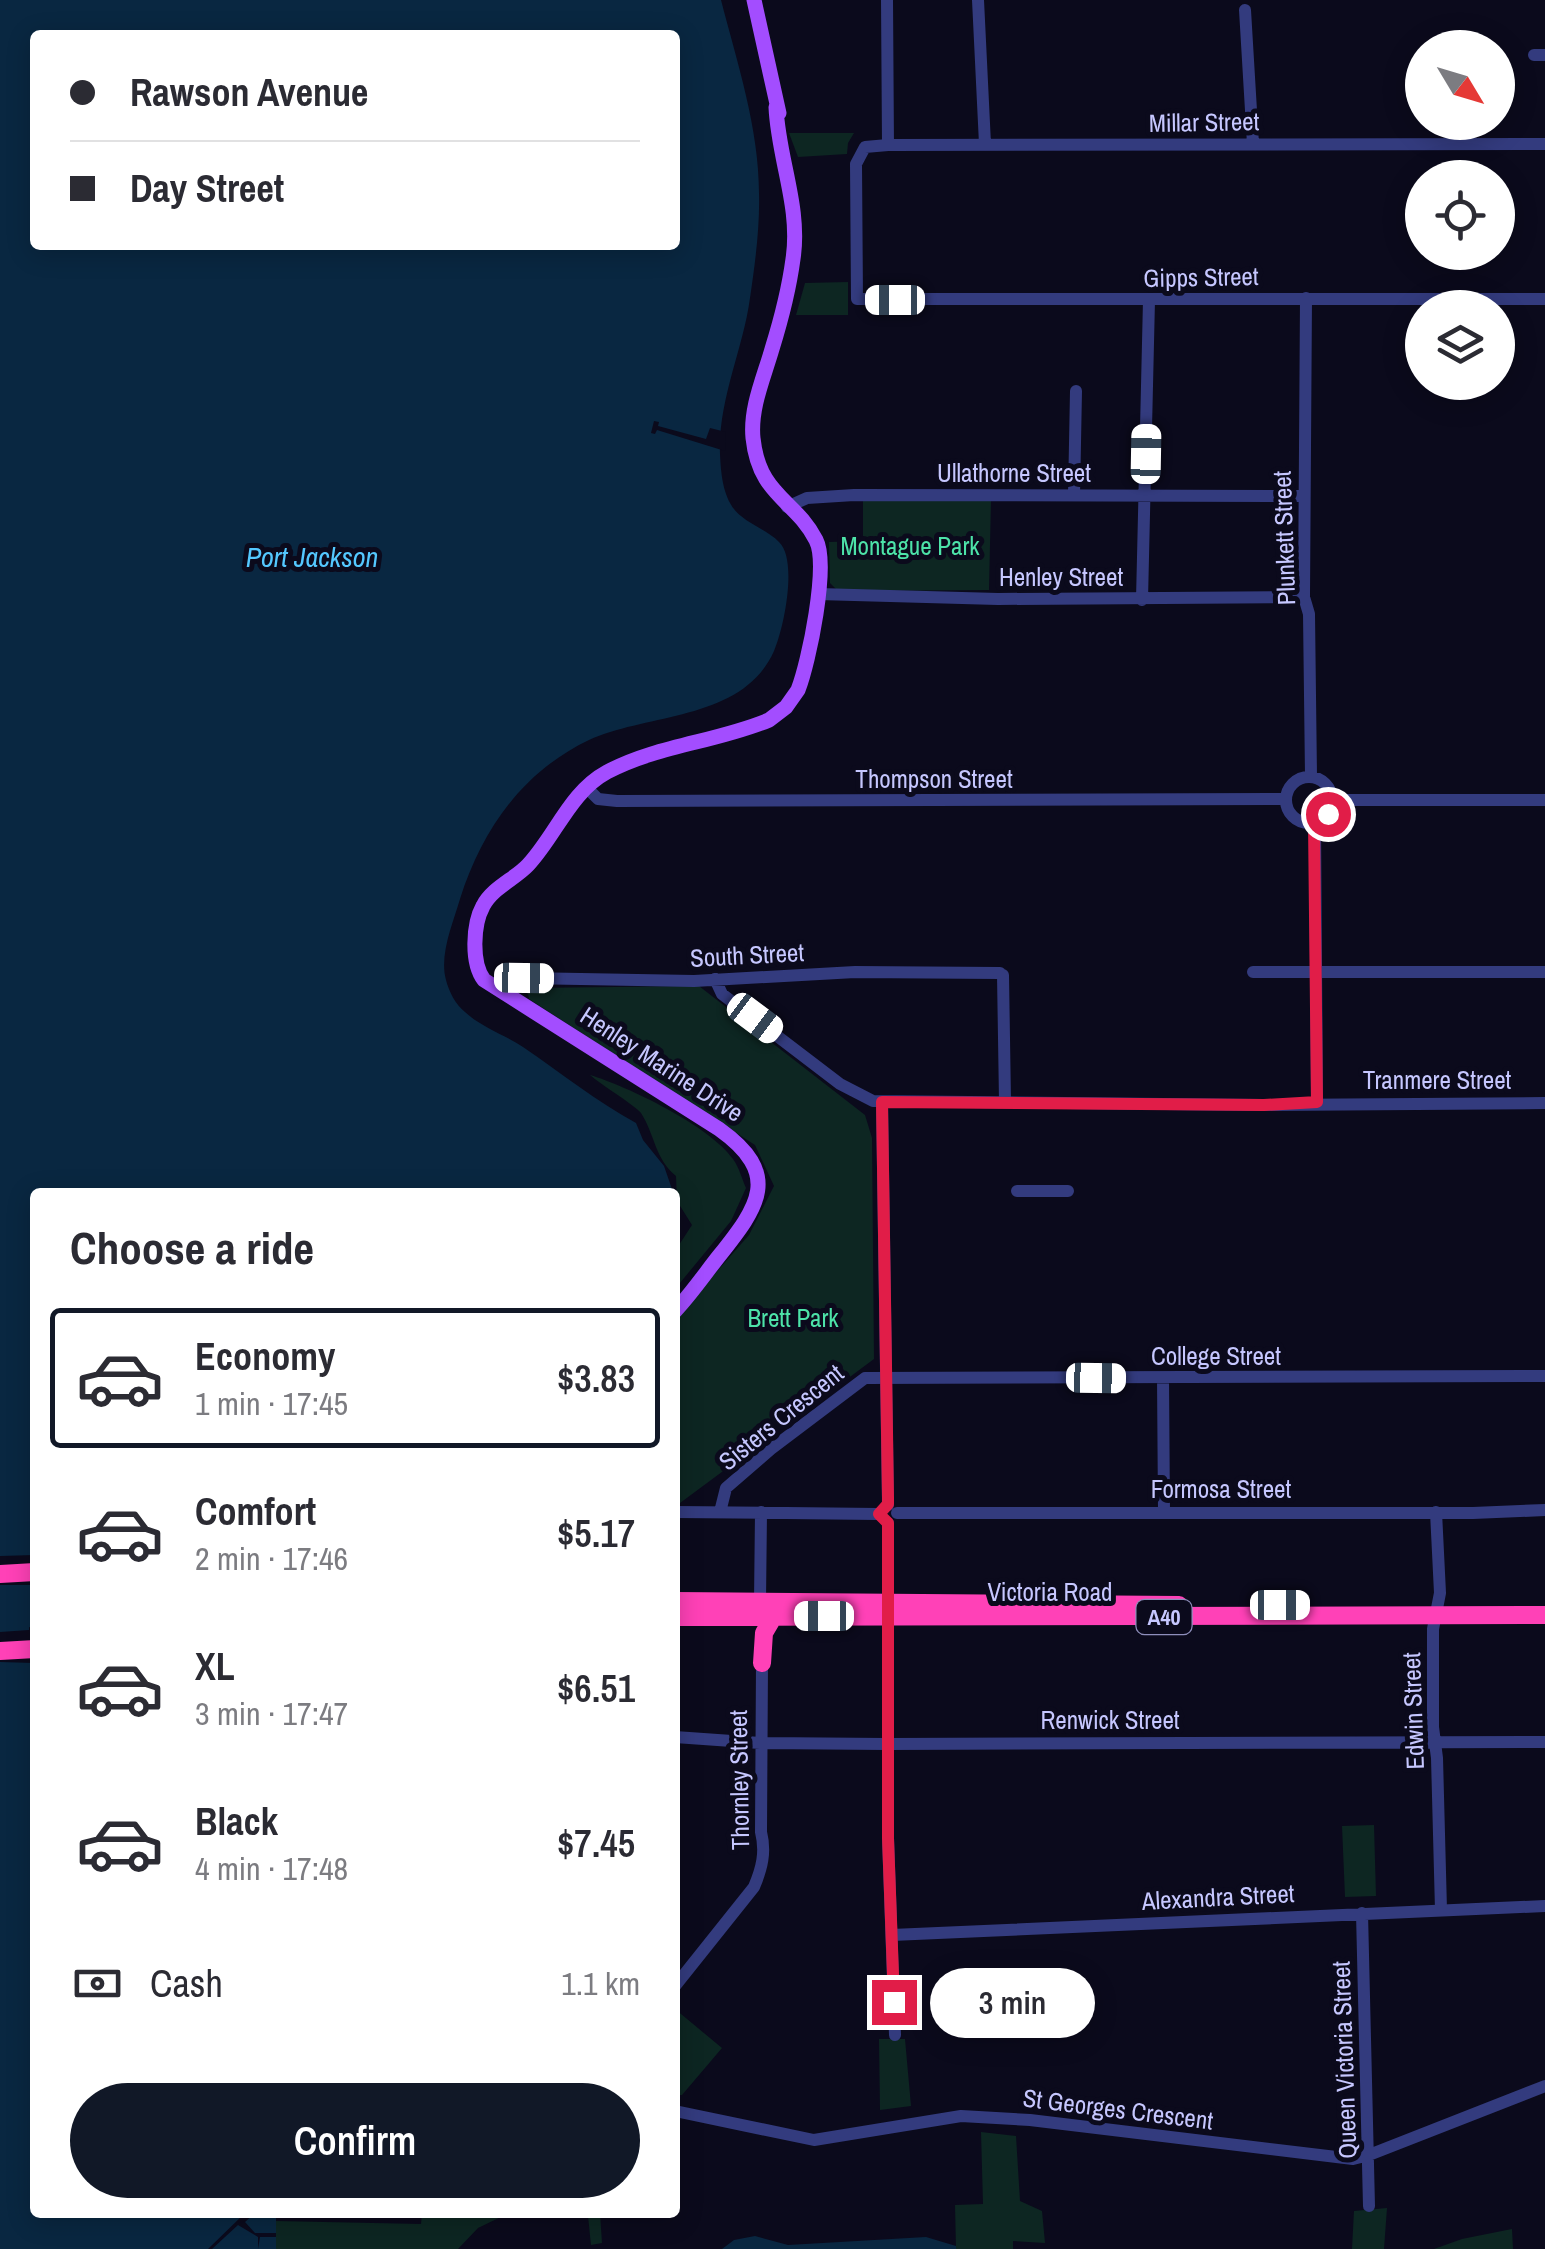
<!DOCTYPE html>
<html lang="en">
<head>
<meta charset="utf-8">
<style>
	:root { --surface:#fff; --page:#f7f7f7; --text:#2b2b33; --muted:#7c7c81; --line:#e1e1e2; --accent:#111827 }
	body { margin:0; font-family:"Archivo Narrow",sans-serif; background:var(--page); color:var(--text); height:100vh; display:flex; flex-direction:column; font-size:38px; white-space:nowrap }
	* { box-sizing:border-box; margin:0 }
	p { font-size:32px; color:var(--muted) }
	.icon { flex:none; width:55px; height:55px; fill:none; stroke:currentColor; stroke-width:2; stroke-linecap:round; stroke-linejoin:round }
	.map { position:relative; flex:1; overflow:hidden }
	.details { position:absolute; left:30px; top:1188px; width:650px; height:1030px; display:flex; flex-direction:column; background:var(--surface); border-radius:10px; box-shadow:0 5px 25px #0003 }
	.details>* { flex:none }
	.banner { position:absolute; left:30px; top:30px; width:650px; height:220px; border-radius:10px; box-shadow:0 5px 25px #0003; display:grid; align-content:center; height:220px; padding:0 40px; background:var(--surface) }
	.needle { width:65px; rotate:128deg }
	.buttons { position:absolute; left:1405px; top:30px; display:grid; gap:20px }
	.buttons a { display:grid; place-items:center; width:110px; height:110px; border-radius:50%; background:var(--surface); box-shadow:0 5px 25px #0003; font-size:50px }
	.end { position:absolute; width:45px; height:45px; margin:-22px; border:12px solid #e11d48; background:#fff; box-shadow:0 0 0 5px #fff }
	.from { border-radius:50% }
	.bubble { position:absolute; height:70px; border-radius:35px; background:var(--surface); box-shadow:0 5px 25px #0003; font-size:32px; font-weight:600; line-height:70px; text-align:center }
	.car { position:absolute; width:30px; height:60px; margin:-30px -15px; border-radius:12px; box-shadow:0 0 8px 2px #0007; background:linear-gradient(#fff 24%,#345 0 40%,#fff 0 76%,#345 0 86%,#fff 0) }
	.banner b { display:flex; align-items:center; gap:35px; height:95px; font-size:38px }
	.banner b+b { border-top:2px solid var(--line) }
	.banner i { width:25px; height:25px; background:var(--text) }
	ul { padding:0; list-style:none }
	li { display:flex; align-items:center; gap:30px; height:140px; margin:0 20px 15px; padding:0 20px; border:5px solid transparent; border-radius:10px }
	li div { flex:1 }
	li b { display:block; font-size:38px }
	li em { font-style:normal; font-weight:600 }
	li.active { border-color:var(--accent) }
	li>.icon { width:90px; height:90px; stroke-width:1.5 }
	h2 { padding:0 40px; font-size:45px; line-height:120px }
	.pay { display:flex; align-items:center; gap:25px; height:110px; padding:0 40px; font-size:38px }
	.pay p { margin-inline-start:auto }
	.action { display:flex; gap:20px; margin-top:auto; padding:20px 40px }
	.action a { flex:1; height:115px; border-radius:60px; background:var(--accent); color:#fff; font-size:40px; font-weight:600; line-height:115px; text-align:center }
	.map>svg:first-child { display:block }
	.green { fill:#0d2622 }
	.water { fill:#092741; fill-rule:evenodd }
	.pier { fill:#0b0a1c }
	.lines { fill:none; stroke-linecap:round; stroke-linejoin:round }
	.minor { stroke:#333b7e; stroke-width:12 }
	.major { stroke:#a34dff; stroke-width:15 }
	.highway { stroke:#ff41b7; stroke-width:18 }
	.route { stroke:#e11d48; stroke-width:12 }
	.labels { text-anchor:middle; stroke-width:10; stroke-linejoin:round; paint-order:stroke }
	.shield { fill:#0b0a1c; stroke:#8e8ebb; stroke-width:2.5 }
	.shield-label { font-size:22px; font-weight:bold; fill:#c6c7ff }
	.street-label { font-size:25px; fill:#c6c7ff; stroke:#0b0a1c }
	.park-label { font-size:25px; fill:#4de3a9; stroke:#0b0a1c }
	.water-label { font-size:28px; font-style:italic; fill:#54c8ff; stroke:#0b0a1c }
</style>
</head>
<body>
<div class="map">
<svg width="1545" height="2249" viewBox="0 0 1545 2249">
	<rect width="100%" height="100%" fill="#0b0a1c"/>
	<!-- green -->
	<path class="green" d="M789 133H854L848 143 847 154 798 157Z
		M848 282V315H796L805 283Z
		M991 500 989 590 846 591 837 590 830 583 829 542 863 541V501Z
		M699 986 865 1115 872 1138 874 1359 676 1506 675 1319 749 1235 774 1186 755 1145 529 999 527 988Z
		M590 1075C627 1086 710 1126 733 1159 739 1167 742 1179 746 1188L731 1221 675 1289V1251L692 1225 677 1201 676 1176C655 1159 655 1135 641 1113 636 1106 600 1084 590 1075Z
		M1374 1825 1376 1896 1345 1897 1342 1826Z
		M675 2009 722 2048 682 2095H675Z
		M879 2039H905L911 2106 880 2110Z
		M981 2132 1016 2136 1020 2201 1042 2211 1045 2243 1013 2241V2249H956L955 2205 983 2204Z
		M1387 2208 1384 2249H1352L1354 2211Z
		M422 2213H509L478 2228 458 2249H276V2221L421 2224Z
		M522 2213H600L602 2243 591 2245 588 2216Z
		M1512 2229 1513 2249H1434L1462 2239Z"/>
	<!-- water -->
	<path class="water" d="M0 0H721C737 62 759 128 759 193 760 227 755 264 750 298 743 350 718 400 720 454 721 475 723 502 741 516 753 526 768 531 779 542 798 560 784 628 774 651 743 721 648 713 589 740 522 772 482 830 460 899 453 923 439 955 446 980 449 992 456 1005 465 1012 481 1027 505 1035 523 1047 561 1073 596 1101 636 1123L643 1140 664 1166 673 1192H35V2212L276 2213V2249H0ZM183 33 675 35V245H35V35Z
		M755 2236 788 2245 926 2237 956 2246V2249H722L734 2240Z"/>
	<!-- pier -->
	<path class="pier" d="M654 421 659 422 658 426 706 439 710 428 726 432 725 451 657 430 655 434 651 433Z
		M35 1555V1585H0V1556Z
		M29 1627 35 1629 34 1663 0 1662V1632L29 1630Z
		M245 2213H255L245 2222 255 2233H276V2237H260L258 2249V2237L238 2225 212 2249H208Z"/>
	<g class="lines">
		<!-- minor -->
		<path class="minor" d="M887 0 888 145
			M978 0 985 144
			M1245 10 1253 144
			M1534 55H1545
			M1545 144 888 145 865 147 856 164 857 299H1545
			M1306 298 1304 597 1309 614 1311 776
			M1074 495 1076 391
			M787 507 807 498 854 495 1304 496
			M818 594 998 599 1304 597
			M1142 600 1149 300
			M1286 800a23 23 0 1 1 46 0a23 23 0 1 1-46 0Z
			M586 787 598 799 617 801 1286 799
			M1333 800H1545
			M1315 823 1317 1102
			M1253 972H1545
			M1003 975 1005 1101
			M715 979 722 994 840 1084 873 1101 1263 1105 1545 1103
			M500 991 514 980 524 978 694 981 855 972 1000 973
			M882 1102 888 1505
			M1017 1191H1068
			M1163 1378 1164 1512
			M675 1512 879 1514
			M720 1512 726 1488 771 1449 865 1378 1545 1376
			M1436 1512 1440 1593 1433 1629V1727L1437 1758 1441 1910
			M897 1513H1473L1545 1510
			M888 1523V1838L895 2035
			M760 1602 761 1512
			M675 1737 760 1743 887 1744 1545 1742
			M1362 1913 1369 2206
			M892 1935 1545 1906
			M675 1986 754 1887C762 1868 766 1852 761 1832L762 1663
			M675 2111 814 2140 961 2116 1030 2120 1353 2159 1369 2155 1545 2086"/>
		<!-- major -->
		<path class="major" d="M754 0 779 113
			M675 1311C691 1294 704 1275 719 1256 759 1206 782 1174 719 1129L484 980C471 963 473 924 483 906 492 888 515 879 528 865 556 835 570 792 607 772 658 745 717 742 769 720L786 707 798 690C809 662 829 565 816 540 795 499 759 496 753 438 750 408 764 377 772 349 781 320 789 289 793 259 801 207 778 158 776 107"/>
		<!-- highway -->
		<path class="highway" d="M0 1574 35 1572
			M675 1601 1179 1605
			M675 1617 1545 1615
			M0 1651 35 1649
			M762 1663 764 1633 774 1616"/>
	</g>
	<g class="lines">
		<!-- route -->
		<path class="route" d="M894 2002 888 1838V1523L879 1514 888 1504V1497L882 1102 1264 1105 1317 1102 1314 823 1328 814"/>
	</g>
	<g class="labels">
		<!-- shield labels -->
		<rect class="shield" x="1136.5" y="1600" width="55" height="34" rx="8"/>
		<g class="shield-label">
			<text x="1164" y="1625">A40</text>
		</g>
		<!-- street labels -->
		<g class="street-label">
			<text transform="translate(1204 122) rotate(-1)" y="9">Millar Street</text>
			<text transform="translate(1201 277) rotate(-1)" y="9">Gipps Street</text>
			<text x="1014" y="482">Ullathorne Street</text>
			<text transform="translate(1284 538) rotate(-92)" y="9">Plunkett Street</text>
			<text x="1061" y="586">Henley Street</text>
			<text x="934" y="788">Thompson Street</text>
			<text transform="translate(747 955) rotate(-3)" y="9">South Street</text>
			<text transform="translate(662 1064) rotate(33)" y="9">Henley Marine Drive</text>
			<text x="1437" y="1089">Tranmere Street</text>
			<text x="1216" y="1365">College Street</text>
			<text transform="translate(781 1417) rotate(-39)" y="9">Sisters Crescent</text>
			<text x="1221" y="1498">Formosa Street</text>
			<text x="1050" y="1601">Victoria Road</text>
			<text transform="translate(1413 1711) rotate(-92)" y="9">Edwin Street</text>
			<text x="1110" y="1729">Renwick Street</text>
			<text transform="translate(739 1780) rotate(-91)" y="9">Thornley Street</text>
			<text transform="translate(1218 1897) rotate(-3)" y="9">Alexandra Street</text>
			<text transform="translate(1344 2060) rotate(-92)" y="9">Queen Victoria Street</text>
			<text transform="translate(1118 2109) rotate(7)" y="9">St Georges Crescent</text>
		</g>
		<!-- park labels -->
		<g class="park-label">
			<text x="910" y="555">Montague Park</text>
			<text x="793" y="1327">Brett Park</text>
		</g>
		<!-- water labels -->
		<g class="water-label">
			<text x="312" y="567">Port Jackson</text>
		</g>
	</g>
</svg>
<div class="buttons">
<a><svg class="needle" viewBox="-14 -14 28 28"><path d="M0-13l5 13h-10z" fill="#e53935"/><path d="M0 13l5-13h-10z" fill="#7c7c81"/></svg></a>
<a><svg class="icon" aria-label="locate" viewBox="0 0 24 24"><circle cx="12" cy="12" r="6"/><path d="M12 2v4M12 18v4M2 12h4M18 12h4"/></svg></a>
<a><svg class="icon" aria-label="layers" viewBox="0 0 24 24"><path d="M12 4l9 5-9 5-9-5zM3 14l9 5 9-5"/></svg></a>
</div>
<i class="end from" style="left:1328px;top:814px"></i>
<i class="end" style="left:894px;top:2002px"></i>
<div class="bubble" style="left:930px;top:1968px;width:165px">3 min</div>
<i class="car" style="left:895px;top:300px;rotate:270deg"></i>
<i class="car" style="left:1146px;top:454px;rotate:1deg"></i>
<i class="car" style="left:524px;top:978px;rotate:91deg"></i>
<i class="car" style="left:755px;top:1018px;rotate:127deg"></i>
<i class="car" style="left:1096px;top:1378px;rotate:91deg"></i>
<i class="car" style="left:1280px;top:1605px;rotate:90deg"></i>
<i class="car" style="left:824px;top:1616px;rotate:270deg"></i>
<div class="banner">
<b><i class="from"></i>Rawson Avenue</b>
<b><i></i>Day Street</b>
</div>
<section class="details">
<h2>Choose a ride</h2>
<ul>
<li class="active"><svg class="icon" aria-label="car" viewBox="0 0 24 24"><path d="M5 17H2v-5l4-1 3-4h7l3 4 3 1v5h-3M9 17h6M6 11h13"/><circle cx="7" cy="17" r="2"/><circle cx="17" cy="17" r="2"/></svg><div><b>Economy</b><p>1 min · 17:45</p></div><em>$3.83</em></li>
<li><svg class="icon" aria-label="car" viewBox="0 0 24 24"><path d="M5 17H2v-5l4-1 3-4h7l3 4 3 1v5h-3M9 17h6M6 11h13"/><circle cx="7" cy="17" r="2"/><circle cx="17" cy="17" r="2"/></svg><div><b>Comfort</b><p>2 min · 17:46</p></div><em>$5.17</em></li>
<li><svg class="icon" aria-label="car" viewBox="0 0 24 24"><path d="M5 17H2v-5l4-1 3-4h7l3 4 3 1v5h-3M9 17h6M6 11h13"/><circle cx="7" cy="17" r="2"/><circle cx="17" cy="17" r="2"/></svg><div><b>XL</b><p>3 min · 17:47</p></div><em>$6.51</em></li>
<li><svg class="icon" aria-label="car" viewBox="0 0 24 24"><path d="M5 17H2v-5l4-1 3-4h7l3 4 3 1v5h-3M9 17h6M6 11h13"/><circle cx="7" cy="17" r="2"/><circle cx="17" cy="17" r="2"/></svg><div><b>Black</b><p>4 min · 17:48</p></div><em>$7.45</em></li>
</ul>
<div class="pay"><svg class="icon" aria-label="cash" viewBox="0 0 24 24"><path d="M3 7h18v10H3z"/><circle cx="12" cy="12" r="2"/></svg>Cash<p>1.1 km</p></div>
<div class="action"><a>Confirm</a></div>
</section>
</div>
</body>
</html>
